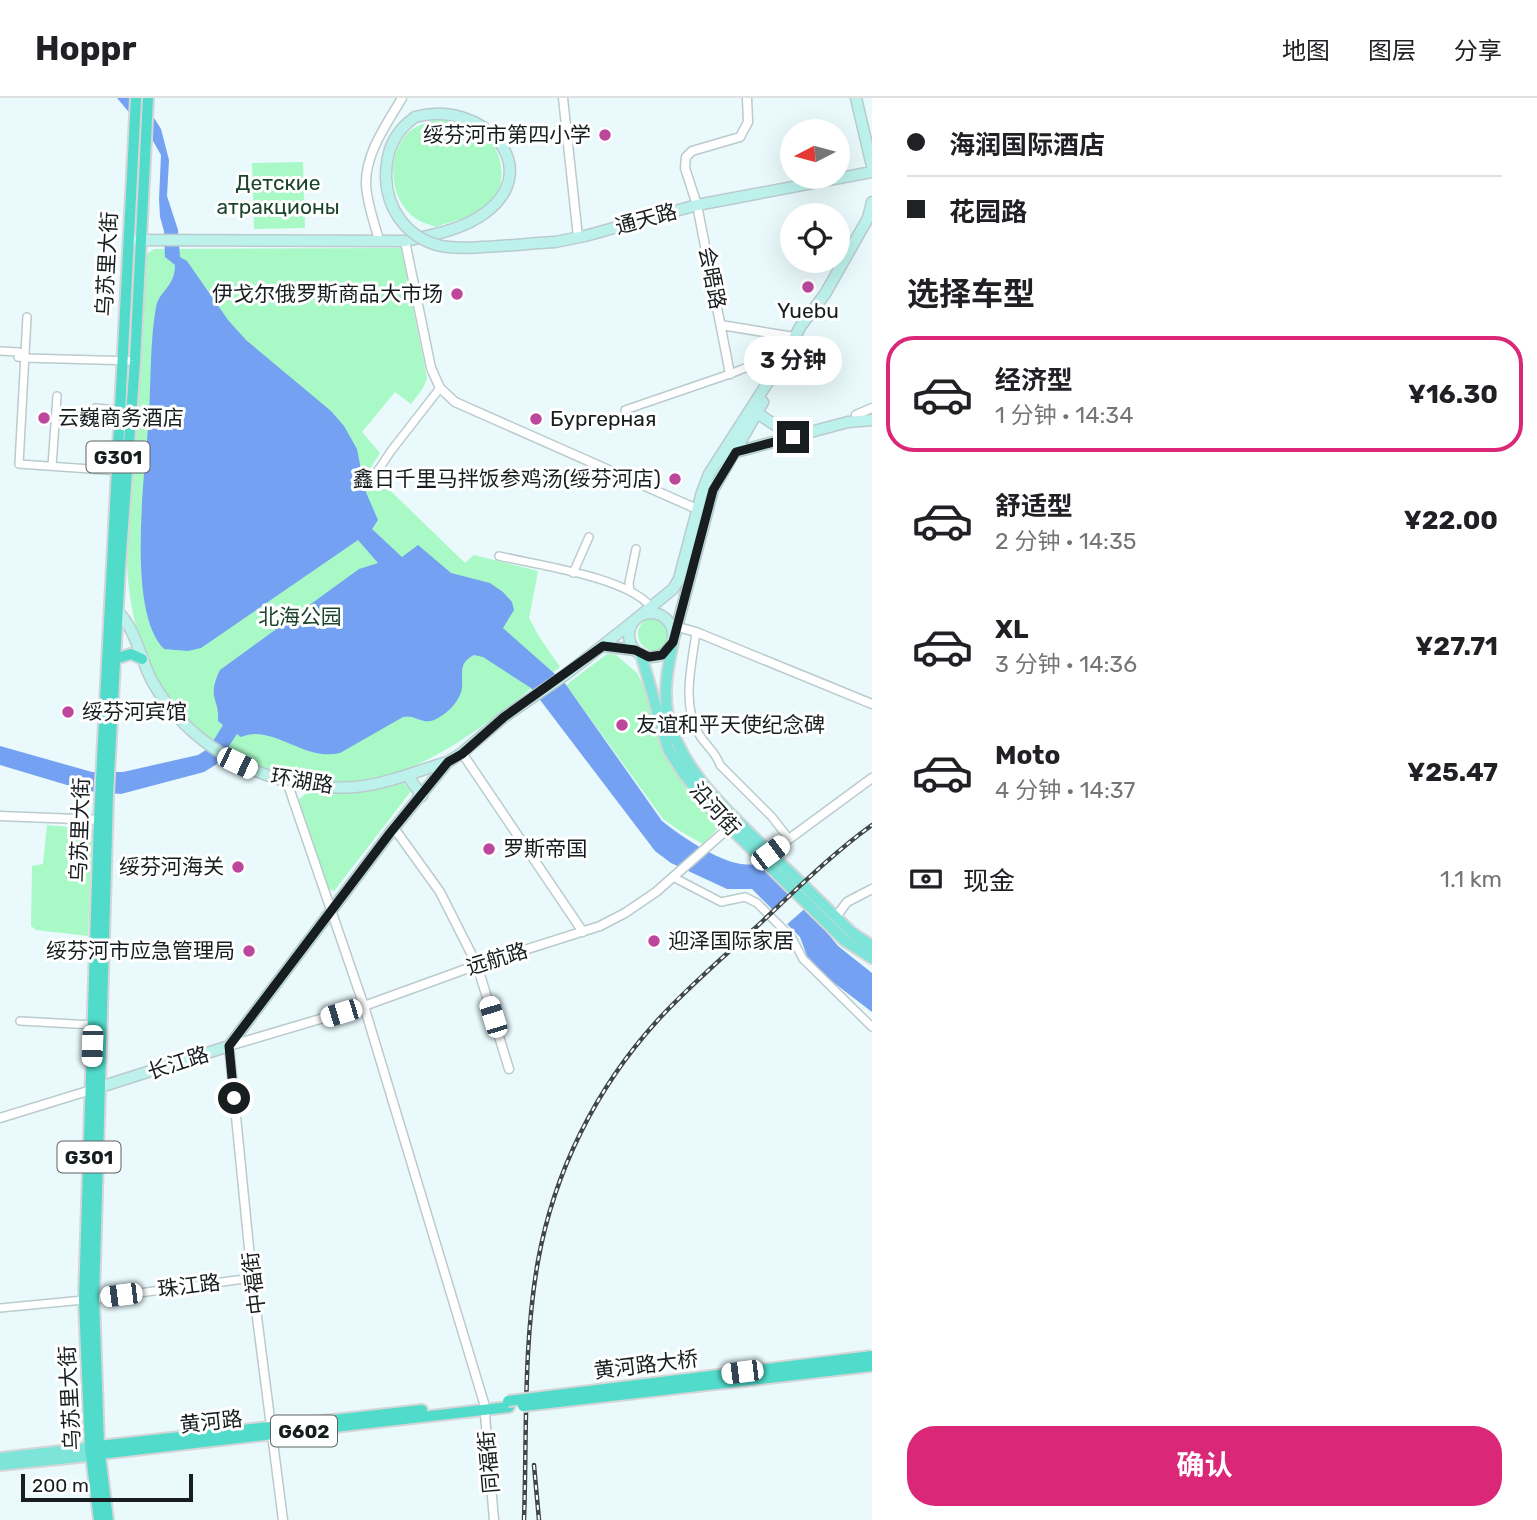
<!DOCTYPE html>
<html lang="zh">
<head>
<meta charset="utf-8">
<style>
	:root { --surface:#fff; --page:#f2f2f2; --text:#202124; --muted:#757577; --line:#e0e0e0; --accent:#db2777 }
	body { margin:0; font-family:Rubik,"Noto Sans SC",sans-serif; background:var(--page); color:var(--text); height:100vh; display:flex; flex-direction:column; font-size:26px; white-space:nowrap }
	* { box-sizing:border-box; margin:0 }
	p { font-size:23px; color:var(--muted) }
	.icon { flex:none; width:38px; height:38px; fill:none; stroke:currentColor; stroke-width:2; stroke-linecap:round; stroke-linejoin:round }
	.map { position:relative; flex:1; overflow:hidden }
	.panel { display:flex; flex-direction:column; background:var(--surface); width:665px }
	.panel>* { flex:none }
	.guide { display:grid; align-content:center; height:154px; padding:0 35px; background:var(--surface) }
	.needle { width:46px; rotate:264deg }
	.fabs { position:absolute; left:780px; top:21px; display:grid; gap:14px }
	.fabs a { display:grid; place-items:center; width:70px; height:70px; border-radius:50%; background:var(--surface); box-shadow:0 7px 28px #0002; font-size:35px }
	.scale { position:absolute; left:21px; bottom:18px; width:172px; box-sizing:border-box; padding-left:7px; border:4px solid #181e1f; border-top:0; font-size:19px; line-height:24px; white-space:nowrap; color:#181e1f; -webkit-text-stroke:5px #fff; paint-order:stroke }
	.end { position:absolute; width:32px; height:32px; margin:-16px; border:9px solid #181e1f; background:#fff; box-shadow:0 0 0 4px #fff }
	.from { border-radius:50% }
	.bubble { position:absolute; height:49px; border-radius:24px; background:var(--surface); box-shadow:0 7px 28px #0002; font-size:23px; font-weight:700; line-height:49px; text-align:center }
	.car { position:absolute; width:21px; height:42px; margin:-21px -10px; border-radius:9px; box-shadow:0 0 5px 2px #0007; background:linear-gradient(#fff 24%,#345 0 40%,#fff 0 76%,#345 0 86%,#fff 0) }
	.guide b { display:flex; align-items:center; gap:24px; height:66px; font-size:26px }
	.guide b+b { border-top:2px solid var(--line) }
	.guide i { width:18px; height:18px; background:var(--text) }
	ul { padding:0; list-style:none }
	li { display:flex; align-items:center; gap:21px; height:116px; margin:0 14px 10px; padding:0 21px; border:4px solid transparent; border-radius:28px }
	li div { flex:1 }
	li b { display:block; font-size:26px }
	li em { font-style:normal; font-weight:700 }
	li.on { border-color:var(--accent) }
	li>.icon { width:63px; height:63px; stroke-width:1.5 }
	h2 { padding:0 35px; font-size:32px; line-height:84px }
	.pay { display:flex; align-items:center; gap:18px; height:77px; padding:0 35px; font-size:26px }
	.pay p { margin-inline-start:auto }
	.cta { display:flex; gap:14px; margin-top:auto; padding:14px 35px }
	.cta a { flex:1; height:80px; border-radius:28px; background:var(--accent); color:#fff; font-size:28px; font-weight:700; line-height:80px; text-align:center }
	header { display:flex; align-items:center; gap:42px; box-sizing:border-box; height:98px; padding:0 35px; background:var(--surface); border-bottom:2px solid var(--line) }
	header strong { font-size:33px }
	nav { display:flex; gap:38px; margin-inline-start:auto; font-size:24px }
	main { display:flex; flex:1; min-height:0 }
	.map>svg:first-child { display:block }
	.green { fill:#a9f9c7 }
	.water { fill:#74a1f1 }
	.pier { fill:#e9f9fc }
	.lines { fill:none; stroke-linecap:round; stroke-linejoin:round }
	.minor-casing { stroke:#bbcbcd; stroke-width:10 }
	.tertiary-casing { stroke:#bbcbcd; stroke-width:11 }
	.secondary-casing { stroke:#bbcbcd; stroke-width:13 }
	.primary-casing { stroke:#d5d6d7; stroke-width:14 }
	.trunk-casing { stroke:#d5d6d7; stroke-width:14 }
	.minor { stroke:#fff; stroke-width:7 }
	.tertiary { stroke:#fff; stroke-width:8 }
	.secondary { stroke:#bdf2ec; stroke-width:10 }
	.primary { stroke:#7ce4d8; stroke-width:10 }
	.trunk { stroke:#50dbcb; stroke-width:10 }
	.rail-casing { stroke:#3f4748; stroke-width:4.5 }
	.rail { stroke:#fff; stroke-width:2; stroke-dasharray:5; stroke-linecap:butt }
	.secondary-bridge-casing { stroke:#bbcbcd; stroke-width:13; stroke-linecap:butt }
	.trunk-bridge-casing { stroke:#d5d6d7; stroke-width:14; stroke-linecap:butt }
	.secondary-bridge { stroke:#bdf2ec; stroke-width:10 }
	.trunk-bridge { stroke:#50dbcb; stroke-width:10 }
	.route { stroke:#181e1f; stroke-width:9 }
	.poi-dot { fill:#be479e; stroke:#fff; stroke-width:2.5 }
	.labels { text-anchor:middle; stroke-width:6; stroke-linejoin:round; paint-order:stroke }
	.shield { fill:#fff; stroke:#5d6262; stroke-width:2 }
	.shield-label { font-size:19px; font-weight:bold; fill:#181e1f }
	.poi-label { font-size:21px; fill:#181e1f; stroke:#fff; text-anchor:start }
	.park-label { font-size:21px; fill:#1b452d; stroke:#fff }
	.street-label { font-size:21px; fill:#181e1f; stroke:#fff }
</style>
</head>
<body>
<header>
<strong>Hoppr</strong>
<nav><a>地图</a><a>图层</a><a>分享</a></nav>
</header>
<main>
<div class="map">
<svg width="872" height="1422" viewBox="0 0 872 1422">
	<rect width="100%" height="100%" fill="#e9f9fc"/>
	<!-- green -->
	<path class="green" d="M436 21C450 21 465 22 477 30 503 47 512 88 486 109 474 119 451 123 436 129 427 126 418 123 411 117 389 97 387 58 407 36 414 28 426 25 436 21Z
		M303 64 305 130 254 131 252 65Z
		M401 150 427 280 423 290 411 306 395 294 362 334 380 355 369 372 465 465 474 457 538 473 529 520 538 537 560 569C507 608 454 657 390 677 359 687 320 685 290 678 183 651 130 569 127 463L143 166 147 156 154 151Z
		M638 536a17 17 0 1 1 34 0a17 17 0 1 1-34 0Z
		M607 556 616 557 637 575 645 591 665 654 722 726 703 746 680 733 663 721 566 587Z
		M404 685 411 693 334 793 325 789 298 702 309 693 347 695Z
		M47 727 92 731 88 838 36 832 31 828 32 768 43 766Z"/>
	<!-- water -->
	<path class="water" d="M117 0H130L154 20 161 31 169 62 167 98 178 132 180 159 187 163 228 222 246 242 331 313 344 328 357 351 365 392 378 422 372 431 402 459 418 447 451 475 490 485 503 494 512 504 514 512 503 530 564 584 662 723C682 739 716 762 741 766 748 767 756 766 763 767L808 811 838 848 872 875V914L829 881 807 858 800 839 752 791H727L671 765 655 753 531 590 483 559 474 557C458 565 463 575 462 589 461 603 446 617 434 622 422 627 415 616 403 619L340 655C304 664 272 625 241 639L237 636 217 666 204 674 121 696 87 693 0 667V648L92 674H123L198 657 209 650 223 627 218 623C220 600 206 601 220 572L359 471 378 465 358 442 201 550 188 553 164 551C125 512 146 370 149 316 151 281 150 243 156 209 159 193 175 189 175 167L165 159 164 133 160 119 159 101 161 57 153 43Z"/>
	<!-- pier -->
	<path class="pier" d="M794 792 809 807 784 829 770 814Z"/>
	<g class="lines">
		<!-- minor casing -->
		<g class="minor-casing">
			<path id="minor" d="M27 219 19 366 119 373
				M0 253 19 254 18 259 25 260 135 263
				M95 310 120 312
				M625 312 730 276 788 253
				M52 368 57 298
				M371 383 391 353 440 290
				M499 458C537 467 627 479 651 509
				M573 475 589 439
				M630 493 629 485 636 451
				M696 534C692 567 681 606 699 636 705 647 716 654 720 667L772 719 789 741
				M673 779 721 804 745 799 757 805 792 840 803 861 872 929
				M20 923 93 927
				M0 1210 94 1201 252 1180"/>
		</g>
		<!-- tertiary casing -->
		<g class="tertiary-casing">
			<path id="tertiary" d="M563 0 578 139
				M379 142C374 124 367 105 366 87 365 55 387 26 402 0
				M405 143 431 270 440 290 455 304 697 411
				M721 227 794 239
				M730 276 697 107 685 70 686 59 692 53 740 39 748 24 747 0
				M856 317 872 310
				M677 527H671L696 534 872 606
				M462 655 583 834
				M287 684 364 908 484 1305 494 1422
				M0 718 102 722
				M394 730 440 794 477 867 509 971
				M770 755 872 680
				M836 819 847 804 872 791
				M0 1020 91 992
				M283 1422 252 1180 229 948 364 908 477 867 600 828 625 815 656 794 732 727"/>
		</g>
		<!-- secondary casing -->
		<g class="secondary-casing">
			<path id="secondary" d="M856 0 872 68
				M134 142 405 143C432 137 462 132 485 115 547 69 481 0 415 19
				M555 144 585 138 697 107 872 74
				M757 315 787 335
				M733 353 736 354 848 324 872 322
				M112 510C133 520 141 563 152 583 192 654 275 695 355 689 387 686 417 673 447 664
				M629 537a22 22 0 1 1 44 0a22 22 0 1 1-44 0Z
				M641 517 673 491 679 481 702 394 709 376 788 253 800 229 825 196 868 120 872 104
				M673 544 713 392 763 304
				M602 548 635 552
				M407 677 422 698
				M94 991 229 948 390 735 448 664 462 655 504 619 565 577 635 522"/>
		</g>
		<!-- primary casing -->
		<g class="primary-casing">
			<path id="primary" d="M673 544C668 569 663 593 668 618 681 674 731 716 770 755 797 781 824 807 851 834L872 848
				M641 556 668 651 684 676 717 717 844 842 872 860
				M0 1360 96 1349
				M0 1367 98 1357"/>
		</g>
		<!-- trunk casing -->
		<g class="trunk-casing">
			<path id="trunk" d="M115 561 131 556 142 561
				M99 1348 422 1312
				M100 1356 509 1309
				M99 1422 90 1349 84 1202 99 722 136 0
				M108 1422 99 1348 94 1201 108 696 120 469 135 263 148 0"/>
		</g>
		<!-- minor -->
		<use href="#minor" class="minor"/>
		<!-- tertiary -->
		<use href="#tertiary" class="tertiary"/>
		<!-- secondary -->
		<use href="#secondary" class="secondary"/>
		<!-- primary -->
		<use href="#primary" class="primary"/>
		<!-- trunk -->
		<use href="#trunk" class="trunk"/>
		<!-- rail casing -->
		<g class="rail-casing">
			<path id="rail" d="M534 1367 539 1422
				M524 1422C527 1336 523 1247 538 1163 554 1074 596 990 657 923 686 891 720 862 753 832 792 796 829 758 872 727"/>
		</g>
		<!-- rail -->
		<use href="#rail" class="rail"/>
		<!-- secondary-bridge casing -->
		<g class="secondary-bridge-casing">
			<path id="secondary-bridge" d="M415 19C394 34 386 53 386 79 387 111 406 138 437 147 461 154 527 145 555 144"/>
		</g>
		<!-- trunk-bridge casing -->
		<g class="trunk-bridge-casing">
			<path id="trunk-bridge" d="M508 1303 872 1258
				M523 1308 872 1268"/>
		</g>
		<!-- secondary-bridge -->
		<use href="#secondary-bridge" class="secondary-bridge"/>
		<!-- trunk-bridge -->
		<use href="#trunk-bridge" class="trunk-bridge"/>
	</g>
	<g class="lines">
		<!-- route -->
		<path class="route" d="M234 1000 229 948 390 735 448 664 462 656 504 619 603 548 635 552 649 559 662 557 673 544 713 392 736 354 793 339"/>
	</g>
	<!-- markers -->
	<g class="poi-dot">
		<circle cx="605" cy="37" r="7"/>
		<circle cx="808" cy="189" r="7"/>
		<circle cx="457" cy="196" r="7"/>
		<circle cx="44" cy="320" r="7"/>
		<circle cx="536" cy="321" r="7"/>
		<circle cx="675" cy="381" r="7"/>
		<circle cx="68" cy="614" r="7"/>
		<circle cx="622" cy="627" r="7"/>
		<circle cx="489" cy="751" r="7"/>
		<circle cx="238" cy="769" r="7"/>
		<circle cx="654" cy="843" r="7"/>
		<circle cx="249" cy="853" r="7"/>
	</g>
	<g class="labels">
		<!-- shield labels -->
		<g class="shield">
			<rect x="86.5" y="343.5" width="63" height="31" rx="5"/>
			<rect x="57.5" y="1043.5" width="63" height="31" rx="5"/>
			<rect x="271" y="1317.5" width="66" height="31" rx="5"/>
		</g>
		<g class="shield-label">
			<text x="118" y="366">G301</text>
			<text x="89" y="1066">G301</text>
			<text x="304" y="1340">G602</text>
		</g>
		<!-- poi labels -->
		<g class="poi-label">
			<text x="591" y="44" text-anchor="end">绥芬河市第四小学</text>
			<text x="443" y="203" text-anchor="end">伊戈尔俄罗斯商品大市场</text>
			<text x="808" y="220" text-anchor="middle">Yuebu</text>
			<text x="58" y="327">云巍商务酒店</text>
			<text x="550" y="328">Бургерная</text>
			<text x="661" y="388" text-anchor="end">鑫日千里马拌饭参鸡汤(绥芬河店)</text>
			<text x="82" y="621">绥芬河宾馆</text>
			<text x="636" y="634">友谊和平天使纪念碑</text>
			<text x="503" y="758">罗斯帝国</text>
			<text x="224" y="776" text-anchor="end">绥芬河海关</text>
			<text x="668" y="850">迎泽国际家居</text>
			<text x="235" y="860" text-anchor="end">绥芬河市应急管理局</text>
		</g>
		<!-- park labels -->
		<g class="park-label">
			<text x="278" y="92">Детские<tspan x="278" dy="24">атракционы</tspan></text>
			<text x="300" y="526">北海公园</text>
		</g>
		<!-- street labels -->
		<g class="street-label">
			<text transform="translate(646 121) rotate(-15)" y="7">通天路</text>
			<text transform="translate(107 166) rotate(-87)" y="7">乌苏里大街</text>
			<text transform="translate(712 180) rotate(79)" y="7">会晤路</text>
			<text transform="translate(302 683) rotate(9)" y="7">环湖路</text>
			<text transform="translate(715 711) rotate(48)" y="7">沿河街</text>
			<text transform="translate(80 732) rotate(-88)" y="7">乌苏里大街</text>
			<text transform="translate(497 861) rotate(-17)" y="7">远航路</text>
			<text transform="translate(178 965) rotate(-18)" y="7">长江路</text>
			<text transform="translate(254 1185) rotate(-97)" y="7">中福街</text>
			<text transform="translate(189 1188) rotate(-7)" y="7">珠江路</text>
			<text transform="translate(646 1267) rotate(-7)" y="7">黄河路大桥</text>
			<text transform="translate(70 1300) rotate(-93)" y="7">乌苏里大街</text>
			<text transform="translate(211 1324) rotate(-6)" y="7">黄河路</text>
			<text transform="translate(489 1364) rotate(-95)" y="7">同福街</text>
		</g>
	</g>
</svg>
<div class="fabs">
<a><svg class="needle" viewBox="-14 -14 28 28"><path d="M0-13l5 13h-10z" fill="#e53935"/><path d="M0 13l5-13h-10z" fill="#757577"/></svg></a>
<a><svg class="icon" aria-label="locate" viewBox="0 0 24 24"><circle cx="12" cy="12" r="6"/><path d="M12 2v4M12 18v4M2 12h4M18 12h4"/></svg></a>
</div>
<div class="scale">200 m</div>
<i class="end from" style="left:234px;top:1000px"></i>
<i class="end" style="left:793px;top:339px"></i>
<div class="bubble" style="left:744px;top:238px;width:98px">3 分钟</div>
<i class="car" style="left:237px;top:665px;rotate:116deg"></i>
<i class="car" style="left:770px;top:755px;rotate:53deg"></i>
<i class="car" style="left:341px;top:915px;rotate:253deg"></i>
<i class="car" style="left:493px;top:919px;rotate:343deg"></i>
<i class="car" style="left:92px;top:948px;rotate:182deg"></i>
<i class="car" style="left:121px;top:1197px;rotate:263deg"></i>
<i class="car" style="left:742px;top:1274px;rotate:263deg"></i>
</div>
<section class="panel">
<div class="guide">
<b><i class="from"></i>海润国际酒店</b>
<b><i></i>花园路</b>
</div>
<h2>选择车型</h2>
<ul>
<li class="on"><svg class="icon" aria-label="car" viewBox="0 0 24 24"><path d="M5 17H2v-5l4-1 3-4h7l3 4 3 1v5h-3M9 17h6M6 11h13"/><circle cx="7" cy="17" r="2"/><circle cx="17" cy="17" r="2"/></svg><div><b>经济型</b><p>1 分钟 · 14:34</p></div><em>¥16.30</em></li>
<li><svg class="icon" aria-label="car" viewBox="0 0 24 24"><path d="M5 17H2v-5l4-1 3-4h7l3 4 3 1v5h-3M9 17h6M6 11h13"/><circle cx="7" cy="17" r="2"/><circle cx="17" cy="17" r="2"/></svg><div><b>舒适型</b><p>2 分钟 · 14:35</p></div><em>¥22.00</em></li>
<li><svg class="icon" aria-label="car" viewBox="0 0 24 24"><path d="M5 17H2v-5l4-1 3-4h7l3 4 3 1v5h-3M9 17h6M6 11h13"/><circle cx="7" cy="17" r="2"/><circle cx="17" cy="17" r="2"/></svg><div><b>XL</b><p>3 分钟 · 14:36</p></div><em>¥27.71</em></li>
<li><svg class="icon" aria-label="car" viewBox="0 0 24 24"><path d="M5 17H2v-5l4-1 3-4h7l3 4 3 1v5h-3M9 17h6M6 11h13"/><circle cx="7" cy="17" r="2"/><circle cx="17" cy="17" r="2"/></svg><div><b>Moto</b><p>4 分钟 · 14:37</p></div><em>¥25.47</em></li>
</ul>
<div class="pay"><svg class="icon" aria-label="cash" viewBox="0 0 24 24"><path d="M3 7h18v10H3z"/><circle cx="12" cy="12" r="2"/></svg>现金<p>1.1 km</p></div>
<div class="cta"><a>确认</a></div>
</section>
</main>
</body>
</html>
